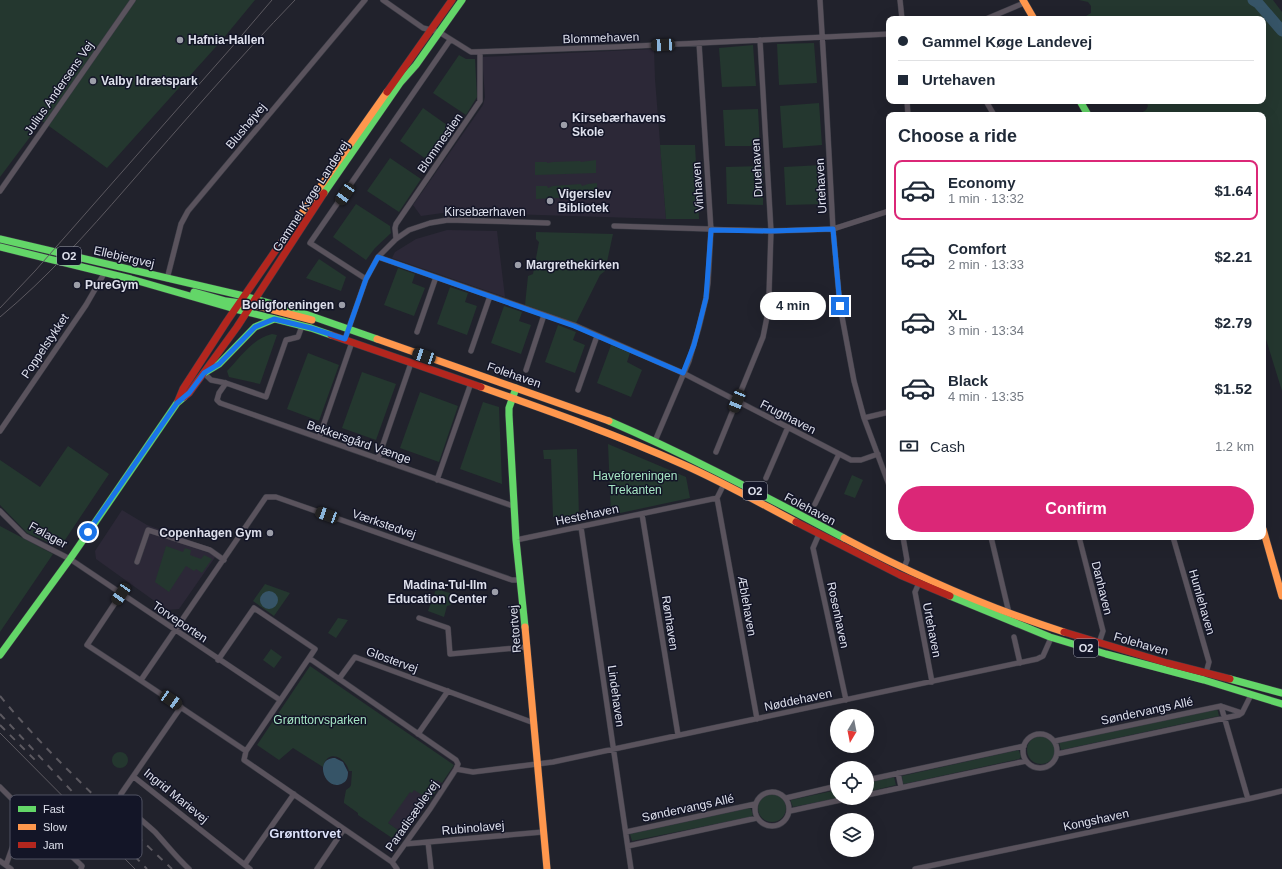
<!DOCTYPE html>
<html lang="en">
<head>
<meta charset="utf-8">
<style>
	:root { --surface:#fff; --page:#f2f2f3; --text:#1f2937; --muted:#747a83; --line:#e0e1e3; --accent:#db2777 }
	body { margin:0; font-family:Arial,sans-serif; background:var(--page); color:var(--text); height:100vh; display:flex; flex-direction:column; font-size:15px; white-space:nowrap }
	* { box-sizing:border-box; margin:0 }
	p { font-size:13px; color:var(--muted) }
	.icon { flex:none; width:22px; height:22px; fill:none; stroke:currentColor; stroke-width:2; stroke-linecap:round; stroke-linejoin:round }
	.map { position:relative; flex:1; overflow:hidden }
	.panel { position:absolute; left:886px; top:112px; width:380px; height:428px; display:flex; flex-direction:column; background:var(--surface); border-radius:8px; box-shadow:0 4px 16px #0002 }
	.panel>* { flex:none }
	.guide { position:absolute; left:886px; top:16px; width:380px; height:88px; border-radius:8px; box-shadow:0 4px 16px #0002; display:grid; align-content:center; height:88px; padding:0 12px; background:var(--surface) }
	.needle { width:26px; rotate:190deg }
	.controls { position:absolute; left:830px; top:709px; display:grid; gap:8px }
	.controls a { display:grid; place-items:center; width:44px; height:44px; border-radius:50%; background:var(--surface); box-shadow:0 4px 16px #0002; font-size:20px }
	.end { position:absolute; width:18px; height:18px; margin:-9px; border:5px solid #1a73e8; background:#fff; box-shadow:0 0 0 2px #fff }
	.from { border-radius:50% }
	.bubble { position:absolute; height:28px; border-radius:14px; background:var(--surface); box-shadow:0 4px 16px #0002; font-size:13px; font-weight:700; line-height:28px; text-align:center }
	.car { position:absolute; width:12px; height:24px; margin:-12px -6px; border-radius:5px; box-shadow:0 0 3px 1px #0007; background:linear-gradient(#222 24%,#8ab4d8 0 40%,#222 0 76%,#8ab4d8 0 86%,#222 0) }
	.guide b { display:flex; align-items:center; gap:14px; height:38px; font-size:15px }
	.guide b+b { border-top:1px solid var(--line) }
	.guide i { width:10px; height:10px; background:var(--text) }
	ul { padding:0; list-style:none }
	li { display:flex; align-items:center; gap:12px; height:60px; margin:0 8px 6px; padding:0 4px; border:2px solid transparent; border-radius:8px }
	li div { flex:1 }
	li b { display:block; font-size:15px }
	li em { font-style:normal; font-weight:700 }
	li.active { border-color:var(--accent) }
	li>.icon { width:36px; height:36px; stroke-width:1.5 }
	h2 { padding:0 12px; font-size:18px; line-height:48px }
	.pay { display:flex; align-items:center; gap:10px; height:44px; padding:0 12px; font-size:15px }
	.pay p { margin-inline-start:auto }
	.cta { display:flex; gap:8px; margin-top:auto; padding:8px 12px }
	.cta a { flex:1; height:46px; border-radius:24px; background:var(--accent); color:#fff; font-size:16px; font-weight:700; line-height:46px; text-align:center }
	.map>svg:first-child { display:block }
	.education { fill:#2c2837 }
	.green { fill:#24372f }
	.water { fill:#365467 }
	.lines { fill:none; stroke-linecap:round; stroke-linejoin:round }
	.river { stroke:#365467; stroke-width:11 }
	.street-casing { stroke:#3c3d46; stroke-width:6 }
	.fast-casing { stroke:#3c3d46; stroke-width:8 }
	.slow-casing { stroke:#3c3d46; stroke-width:8 }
	.jam-casing { stroke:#3c3d46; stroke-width:8 }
	.street { stroke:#5a535d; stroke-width:5 }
	.fast { stroke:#63d668; stroke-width:7 }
	.slow { stroke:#ff974d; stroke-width:7 }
	.jam { stroke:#b3261e; stroke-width:7 }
	.tram { stroke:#5c5960; stroke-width:1 }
	.rail { stroke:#5c5960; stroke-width:2; stroke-dasharray:7 7; stroke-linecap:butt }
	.route { stroke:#1a73e8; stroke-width:5 }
	.poi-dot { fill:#9c9ea9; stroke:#131527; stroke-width:1.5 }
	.labels { text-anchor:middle; stroke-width:3; stroke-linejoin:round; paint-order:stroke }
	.shield { fill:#131527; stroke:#a1a3b1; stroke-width:1 }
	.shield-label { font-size:11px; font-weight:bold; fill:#dee0ec }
	.street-label { font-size:12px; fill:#dee0ec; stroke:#131527 }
	.poi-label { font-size:12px; font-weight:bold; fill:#dee0ec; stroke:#131527; text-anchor:start }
	.park-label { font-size:12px; fill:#a5e5c3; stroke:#131527 }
	.neighbourhood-label { font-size:13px; font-weight:bold; fill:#dbe0f9; stroke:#131527 }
	.key { fill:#131527; stroke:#505262; stroke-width:1 }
	.key-label { font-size:11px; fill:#dee0ec }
</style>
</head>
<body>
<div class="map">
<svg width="1282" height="869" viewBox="0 0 1282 869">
	<rect width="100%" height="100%" fill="#21222c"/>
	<!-- education -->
	<path class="education" d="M654 49 655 79 666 219 450 212 421 216 413 205 483 105 485 97 482 57Z
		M447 230 497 231 505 297 392 258 395 252 416 239Z
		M122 510 147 525 209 547 218 553 179 609 167 610 96 559 95 551Z
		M419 764 443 780 405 835 379 817Z"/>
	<!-- green -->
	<path class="green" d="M0 0H255L222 40 107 168 42 121 0 177Z
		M1079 0H1273L1282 12V391L1265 336H1263V115H1138L1146 110 1148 106 1146 101H1263V19H1088L1086 16 1091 13V6L1088 2Z
		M814 43 817 83 779 85 777 44Z
		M753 45 756 86 722 87 719 48Z
		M459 55 466 59H475L477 97 466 115 433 93Z
		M819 103 822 145 783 148 780 106Z
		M423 108 454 130 432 163 400 141Z
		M758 109 760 146H725L723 110Z
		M660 145H695L699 219H666Z
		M390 158 421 179 399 212 367 191Z
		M596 160V173L535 175V162H547V163L553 162 580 161 581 162Z
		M822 165 824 204 786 205 784 167Z
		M763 166V205L727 204 726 167Z
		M597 183V196L536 199V186H547L548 188 553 186 581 184 582 186 588 184Z
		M356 204 390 226 391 233 375 248 366 260 333 237Z
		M536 232 613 234 605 271 600 275 576 323 525 305 528 276 533 274 539 242 536 239Z
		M319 259 346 277 341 291 306 278Z
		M398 268 415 274 412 283 425 288 414 316 384 305Z
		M450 287 468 293 465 302 477 306 467 335 437 324Z
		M504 306 522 312 519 321 531 325 521 354 491 343Z
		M558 325 576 332 573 340 585 345 575 373 545 362Z
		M272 334 277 335 260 384 229 377 227 371C240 358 253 338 272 334Z
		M611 345 630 353 627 362 642 370 631 397 597 383Z
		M308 353 339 365 319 421 287 409Z
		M362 372 396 384 376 440 342 428Z
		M420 392 458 406 439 462 400 448Z
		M483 402 499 407 502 484 460 469Z
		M608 444 686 477 690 498 611 515Z
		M68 446 109 474 63 543 52 544 27 533 0 505V460L40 487Z
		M577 449 579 516 553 517 551 459H544L543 450Z
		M852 475 863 480 855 498 844 494Z
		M0 526 53 554 0 632Z
		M166 546 183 552 185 548 191 550 190 555 201 559 204 555 212 559 202 573 196 569 194 571 186 566 169 592 155 582Z
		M265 584 290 593 274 616 253 601Z
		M436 589 450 593 451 605 447 606 444 617 428 611Z
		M338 618 348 620 336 638 328 633Z
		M271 649 282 657 274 668 263 660Z
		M310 666 454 765 442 783 437 780 432 787 437 790 430 800 414 790 412 793 410 792 388 823 398 830 392 838 358 815V813L344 803V801L346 790 350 787 351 785 352 771H349C345 756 327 749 323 767L293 748 279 760 257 745Z
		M1217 708 1219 716 1061 750 1059 742Z
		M1027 750a14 14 0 1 1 28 0a14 14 0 1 1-28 0Z
		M1018 750 1019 751 1021 757 1019 759 904 784 903 783 902 776Z
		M112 760a8 8 0 1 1 16 0a8 8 0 1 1-16 0Z
		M894 777 896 785 867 792V783Z
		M837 790 838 798 793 807 791 802V800Z
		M758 808a14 14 0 1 1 28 0a14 14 0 1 1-28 0Z
		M749 808 751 809 753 815 750 817 632 841 630 834Z"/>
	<!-- water -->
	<path class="water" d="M260 600a9 9 0 1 1 18 0a9 9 0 1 1-18 0Z
		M335 758 343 762 348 772C348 777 347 781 343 783 326 794 312 758 335 758Z"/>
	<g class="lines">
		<!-- river -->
		<path class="river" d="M1253 0 1258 3 1282 31"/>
		<!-- street casing -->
		<g class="street-casing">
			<path id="street" d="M383 0 423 28 439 32 471 52 614 47 889 34
				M820 0 826 98 833 229 840 306 854 381 864 418 889 485
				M900 0 902 19
				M986 19 1024 3
				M760 40 771 231 769 294
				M907 101 908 115
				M986 101 994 115
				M0 191 133 0
				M614 226 771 231 833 229 889 211
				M396 239 395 228 396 224 480 101V53
				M378 257 574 325 683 373 851 460H861L878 454
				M167 279 181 224 188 211 365 0
				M366 279 310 243 450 40
				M417 332 436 277
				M345 339 366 279 378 257 396 239 409 230 430 223 448 220 548 223
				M471 351 490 296
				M526 370 544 315
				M204 373 211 380 226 383 266 397 286 340 298 337 302 326
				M226 383 219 393 217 400 220 403 513 506
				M578 390 597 336
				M864 418 889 412
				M0 431 86 305 105 272
				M319 438 352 342
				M655 441 689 361 699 327 706 298 708 283 711 230 699 43
				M716 452 763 337 771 297
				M378 459 411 363
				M766 478 788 427
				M437 480 471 383
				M717 498 757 719
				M815 504 839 454
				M0 511 25 536 70 559 280 700
				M642 514 678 735
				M581 527 631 869
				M819 534 813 548 846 700
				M903 537 907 560 904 568
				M991 537 1009 613
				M1079 537 1103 631 1099 643
				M1173 537 1209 662 1206 673
				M516 540 717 498 724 484
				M137 562 148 530 210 550 224 560
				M919 583 915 592 932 682
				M121 594 87 645 128 672 246 751
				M419 618 448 628 450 654 527 647
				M1014 637 1020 663
				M309 658 246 751 244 760 392 862 397 869
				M218 660 254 608 315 649 309 658 456 760 458 764 456 769 430 809 392 862
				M339 679 355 657 534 723
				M141 680 266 497H276L512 580H520
				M1221 706 1248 799
				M181 707 121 794 120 800C131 812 143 821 155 832 166 844 177 858 189 869
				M1023 751a17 17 0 1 1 34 0a17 17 0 1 1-34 0Z
				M418 734 448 691
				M1055 741 1221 706 1242 713
				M1057 754 1239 715 1242 713 1251 695
				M456 769 473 772 553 762 1037 659 1043 656 1051 638
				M898 773 901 787
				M134 777 250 869
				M867 780 1024 746
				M0 787 25 812 82 866 81 869
				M755 809a17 17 0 1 1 34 0a17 17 0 1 1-34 0Z
				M867 795 1026 761
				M786 798 837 786
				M790 811 850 798
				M626 832 755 804
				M428 842 431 869
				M405 844 543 832
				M628 846 757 818
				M0 861 11 869
				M245 864 294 794
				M6 865 25 812
				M317 869 344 829
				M915 869 1248 799 1282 791"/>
		</g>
		<!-- fast casing -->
		<g class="fast-casing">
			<path id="fast" d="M1080 101 1088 115
				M324 193 400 83 416 65 462 0
				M0 239 244 296 291 309 377 339
				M0 247 131 279 235 309 311 328 331 335
				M194 292 226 301 240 303 253 300
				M204 373 219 364 255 327 274 319
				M516 388 509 408V415L516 540 525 627
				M609 421C690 456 766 497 844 538
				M950 596 1050 637 1106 654 1204 680 1282 704
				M0 655 70 559 177 403 184 397
				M1230 679 1282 693"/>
		</g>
		<!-- slow casing -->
		<g class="slow-casing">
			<path id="slow" d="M1023 0 1034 19
				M280 244 387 92
				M244 307 252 305 258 306 312 320
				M377 339 609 421
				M481 387C549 411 617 435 682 464 721 481 758 502 796 522
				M1263 529 1282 596
				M844 538C914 575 988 608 1064 632
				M525 627 547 869"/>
		</g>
		<!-- jam casing -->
		<g class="jam-casing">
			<path id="jam" d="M387 92 452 0
				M331 335 481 387
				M184 397 189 393 237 327 324 193
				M178 401 183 389 227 321 280 244
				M796 522 900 575 950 596
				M1064 632 1167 663 1230 679"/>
		</g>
		<!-- street -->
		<use href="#street" class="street"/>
		<!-- fast -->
		<use href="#fast" class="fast"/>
		<!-- slow -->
		<use href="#slow" class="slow"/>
		<!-- jam -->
		<use href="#jam" class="jam"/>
		<!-- tram -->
		<path class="tram" d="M0 308 35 271 231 48 272 0
			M0 317C47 278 87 233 127 187 182 124 237 60 295 0
			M0 733 135 869"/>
		<!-- rail -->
		<path class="rail" d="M0 696C52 759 113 813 172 869
			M0 714 82 802 147 869
			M0 725 35 760"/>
	</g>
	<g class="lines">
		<!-- route -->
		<path class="route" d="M88 532 177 403 189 393 204 373 219 364 255 327 262 324 274 319 311 328 345 339 366 279 378 257 574 326 683 373 694 345 706 298 711 230 771 231 833 229 840 306"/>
	</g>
	<!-- markers -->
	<g class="poi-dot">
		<circle cx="180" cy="40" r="4"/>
		<circle cx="93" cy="81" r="4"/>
		<circle cx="564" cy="125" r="4"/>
		<circle cx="550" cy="201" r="4"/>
		<circle cx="518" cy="265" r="4"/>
		<circle cx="77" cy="285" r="4"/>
		<circle cx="342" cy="305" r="4"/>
		<circle cx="270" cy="533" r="4"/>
		<circle cx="495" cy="592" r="4"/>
	</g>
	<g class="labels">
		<!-- shield labels -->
		<g class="shield">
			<rect x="57" y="247" width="24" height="18" rx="3"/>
			<rect x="743" y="482" width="24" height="18" rx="3"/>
			<rect x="1074" y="639" width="24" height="18" rx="3"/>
		</g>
		<g class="shield-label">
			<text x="69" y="260">O2</text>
			<text x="755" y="495">O2</text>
			<text x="1086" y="652">O2</text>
		</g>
		<!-- street labels -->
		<g class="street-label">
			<text transform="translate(601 38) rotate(-2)" y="4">Blommehaven</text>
			<text transform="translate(59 88) rotate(-55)" y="4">Julius Andersens Vej</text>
			<text transform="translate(246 126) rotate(-50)" y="4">Blushøjvej</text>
			<text transform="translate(440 143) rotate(-55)" y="4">Blommestien</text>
			<text transform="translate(757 168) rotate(-93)" y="4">Druehaven</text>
			<text transform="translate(821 186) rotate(-93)" y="4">Urtehaven</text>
			<text transform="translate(698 187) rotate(-94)" y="4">Vinhaven</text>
			<text transform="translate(311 196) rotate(-57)" y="4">Gammel Køge Landevej</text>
			<text x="485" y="216">Kirsebærhaven</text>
			<text transform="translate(124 257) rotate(13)" y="4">Ellebjergvej</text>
			<text transform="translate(45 346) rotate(-56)" y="4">Poppelstykket</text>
			<text transform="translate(514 375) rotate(19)" y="4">Folehaven</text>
			<text transform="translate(788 417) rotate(27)" y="4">Frugthaven</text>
			<text transform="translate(359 442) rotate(19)" y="4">Bekkersgård Vænge</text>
			<text transform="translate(810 509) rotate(28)" y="4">Folehaven</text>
			<text transform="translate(587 515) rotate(-12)" y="4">Hestehaven</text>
			<text transform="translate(384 524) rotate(19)" y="4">Værkstedvej</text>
			<text transform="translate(48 535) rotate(29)" y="4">Følager</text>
			<text transform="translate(1102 588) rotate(76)" y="4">Danhaven</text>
			<text transform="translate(1202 602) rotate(74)" y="4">Humlehaven</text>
			<text transform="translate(747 606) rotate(80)" y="4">Æblehaven</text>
			<text transform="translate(838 615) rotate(78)" y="4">Rosenhaven</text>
			<text transform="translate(180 622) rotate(34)" y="4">Torveporten</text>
			<text transform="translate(670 623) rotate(81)" y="4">Rønhaven</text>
			<text transform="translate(515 629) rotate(-95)" y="4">Retortvej</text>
			<text transform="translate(932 630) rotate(79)" y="4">Urtehaven</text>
			<text transform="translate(1141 644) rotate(16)" y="4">Folehaven</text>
			<text transform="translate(392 660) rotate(20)" y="4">Glostervej</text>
			<text transform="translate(616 696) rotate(82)" y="4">Lindehaven</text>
			<text transform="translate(798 700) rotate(-12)" y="4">Nøddehaven</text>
			<text transform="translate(1147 711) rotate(-12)" y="4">Søndervangs Allé</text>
			<text transform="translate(176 796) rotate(39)" y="4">Ingrid Marievej</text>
			<text transform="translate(688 808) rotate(-12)" y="4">Søndervangs Allé</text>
			<text transform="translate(412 816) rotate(-55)" y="4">Paradisæblevej</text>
			<text transform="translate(1096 820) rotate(-12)" y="4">Kongshaven</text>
			<text transform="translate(473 828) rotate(-5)" y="4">Rubinolavej</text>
		</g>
		<!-- poi labels -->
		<g class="poi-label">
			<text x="188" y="44">Hafnia-Hallen</text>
			<text x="101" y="85">Valby Idrætspark</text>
			<text x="572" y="122">Kirsebærhavens<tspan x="572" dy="14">Skole</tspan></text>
			<text x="558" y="198">Vigerslev<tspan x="558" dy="14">Bibliotek</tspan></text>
			<text x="526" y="269">Margrethekirken</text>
			<text x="85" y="289">PureGym</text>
			<text x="334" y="309" text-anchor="end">Boligforeningen</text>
			<text x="262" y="537" text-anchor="end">Copenhagen Gym</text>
			<text x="487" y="589" text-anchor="end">Madina-Tul-Ilm<tspan x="487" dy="14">Education Center</tspan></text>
		</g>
		<!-- park labels -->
		<g class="park-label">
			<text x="635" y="480">Haveforeningen<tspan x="635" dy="14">Trekanten</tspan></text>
			<text x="320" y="724">Grønttorvsparken</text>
		</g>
		<!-- neighbourhood labels -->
		<g class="neighbourhood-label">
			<text x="305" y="838">Grønttorvet</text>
		</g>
	</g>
	<!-- legend -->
	<rect x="10" y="795" width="132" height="64" rx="6" class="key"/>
	<rect x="18" y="806" width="18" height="6" fill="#63d668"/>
	<rect x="18" y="824" width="18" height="6" fill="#ff974d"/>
	<rect x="18" y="842" width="18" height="6" fill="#b3261e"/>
	<g class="key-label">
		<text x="43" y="813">Fast</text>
		<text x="43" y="831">Slow</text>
		<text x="43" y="849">Jam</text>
	</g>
</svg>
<div class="controls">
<a><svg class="needle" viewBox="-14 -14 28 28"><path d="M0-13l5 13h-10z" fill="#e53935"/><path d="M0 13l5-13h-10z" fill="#747a83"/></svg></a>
<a><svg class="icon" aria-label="locate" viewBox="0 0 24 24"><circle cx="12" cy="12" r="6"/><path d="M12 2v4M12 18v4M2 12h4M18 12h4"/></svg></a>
<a><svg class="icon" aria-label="layers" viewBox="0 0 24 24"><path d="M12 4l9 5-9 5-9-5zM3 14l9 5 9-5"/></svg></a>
</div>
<i class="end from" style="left:88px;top:532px"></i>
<i class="end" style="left:840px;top:306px"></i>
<div class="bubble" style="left:760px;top:292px;width:66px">4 min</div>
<i class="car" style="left:663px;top:45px;rotate:267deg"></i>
<i class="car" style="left:345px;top:194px;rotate:215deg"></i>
<i class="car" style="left:424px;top:356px;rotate:289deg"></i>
<i class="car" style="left:737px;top:401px;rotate:202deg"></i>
<i class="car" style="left:327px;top:515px;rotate:290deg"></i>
<i class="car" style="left:121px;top:594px;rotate:214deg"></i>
<i class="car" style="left:171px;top:700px;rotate:124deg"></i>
<div class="guide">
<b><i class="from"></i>Gammel Køge Landevej</b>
<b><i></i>Urtehaven</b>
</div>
<section class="panel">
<h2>Choose a ride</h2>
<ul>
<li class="active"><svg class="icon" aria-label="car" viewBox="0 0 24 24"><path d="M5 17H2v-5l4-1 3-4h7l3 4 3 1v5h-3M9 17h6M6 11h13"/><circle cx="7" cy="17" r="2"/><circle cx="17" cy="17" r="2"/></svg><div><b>Economy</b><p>1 min · 13:32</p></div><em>$1.64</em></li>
<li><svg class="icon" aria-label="car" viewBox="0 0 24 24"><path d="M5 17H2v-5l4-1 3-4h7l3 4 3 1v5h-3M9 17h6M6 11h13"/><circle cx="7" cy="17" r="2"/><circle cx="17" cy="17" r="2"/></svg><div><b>Comfort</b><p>2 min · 13:33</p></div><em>$2.21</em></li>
<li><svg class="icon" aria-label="car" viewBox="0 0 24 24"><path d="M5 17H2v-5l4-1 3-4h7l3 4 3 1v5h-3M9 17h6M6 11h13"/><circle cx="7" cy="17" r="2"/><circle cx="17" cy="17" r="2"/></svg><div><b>XL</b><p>3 min · 13:34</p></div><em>$2.79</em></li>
<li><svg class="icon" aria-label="car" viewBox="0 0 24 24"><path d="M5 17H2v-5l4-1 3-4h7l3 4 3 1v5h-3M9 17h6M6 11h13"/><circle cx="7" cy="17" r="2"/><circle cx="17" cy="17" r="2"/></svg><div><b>Black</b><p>4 min · 13:35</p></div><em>$1.52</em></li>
</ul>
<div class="pay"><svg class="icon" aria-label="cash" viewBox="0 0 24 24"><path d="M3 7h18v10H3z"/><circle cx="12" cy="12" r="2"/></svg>Cash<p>1.2 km</p></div>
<div class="cta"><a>Confirm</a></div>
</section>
</div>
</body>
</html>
